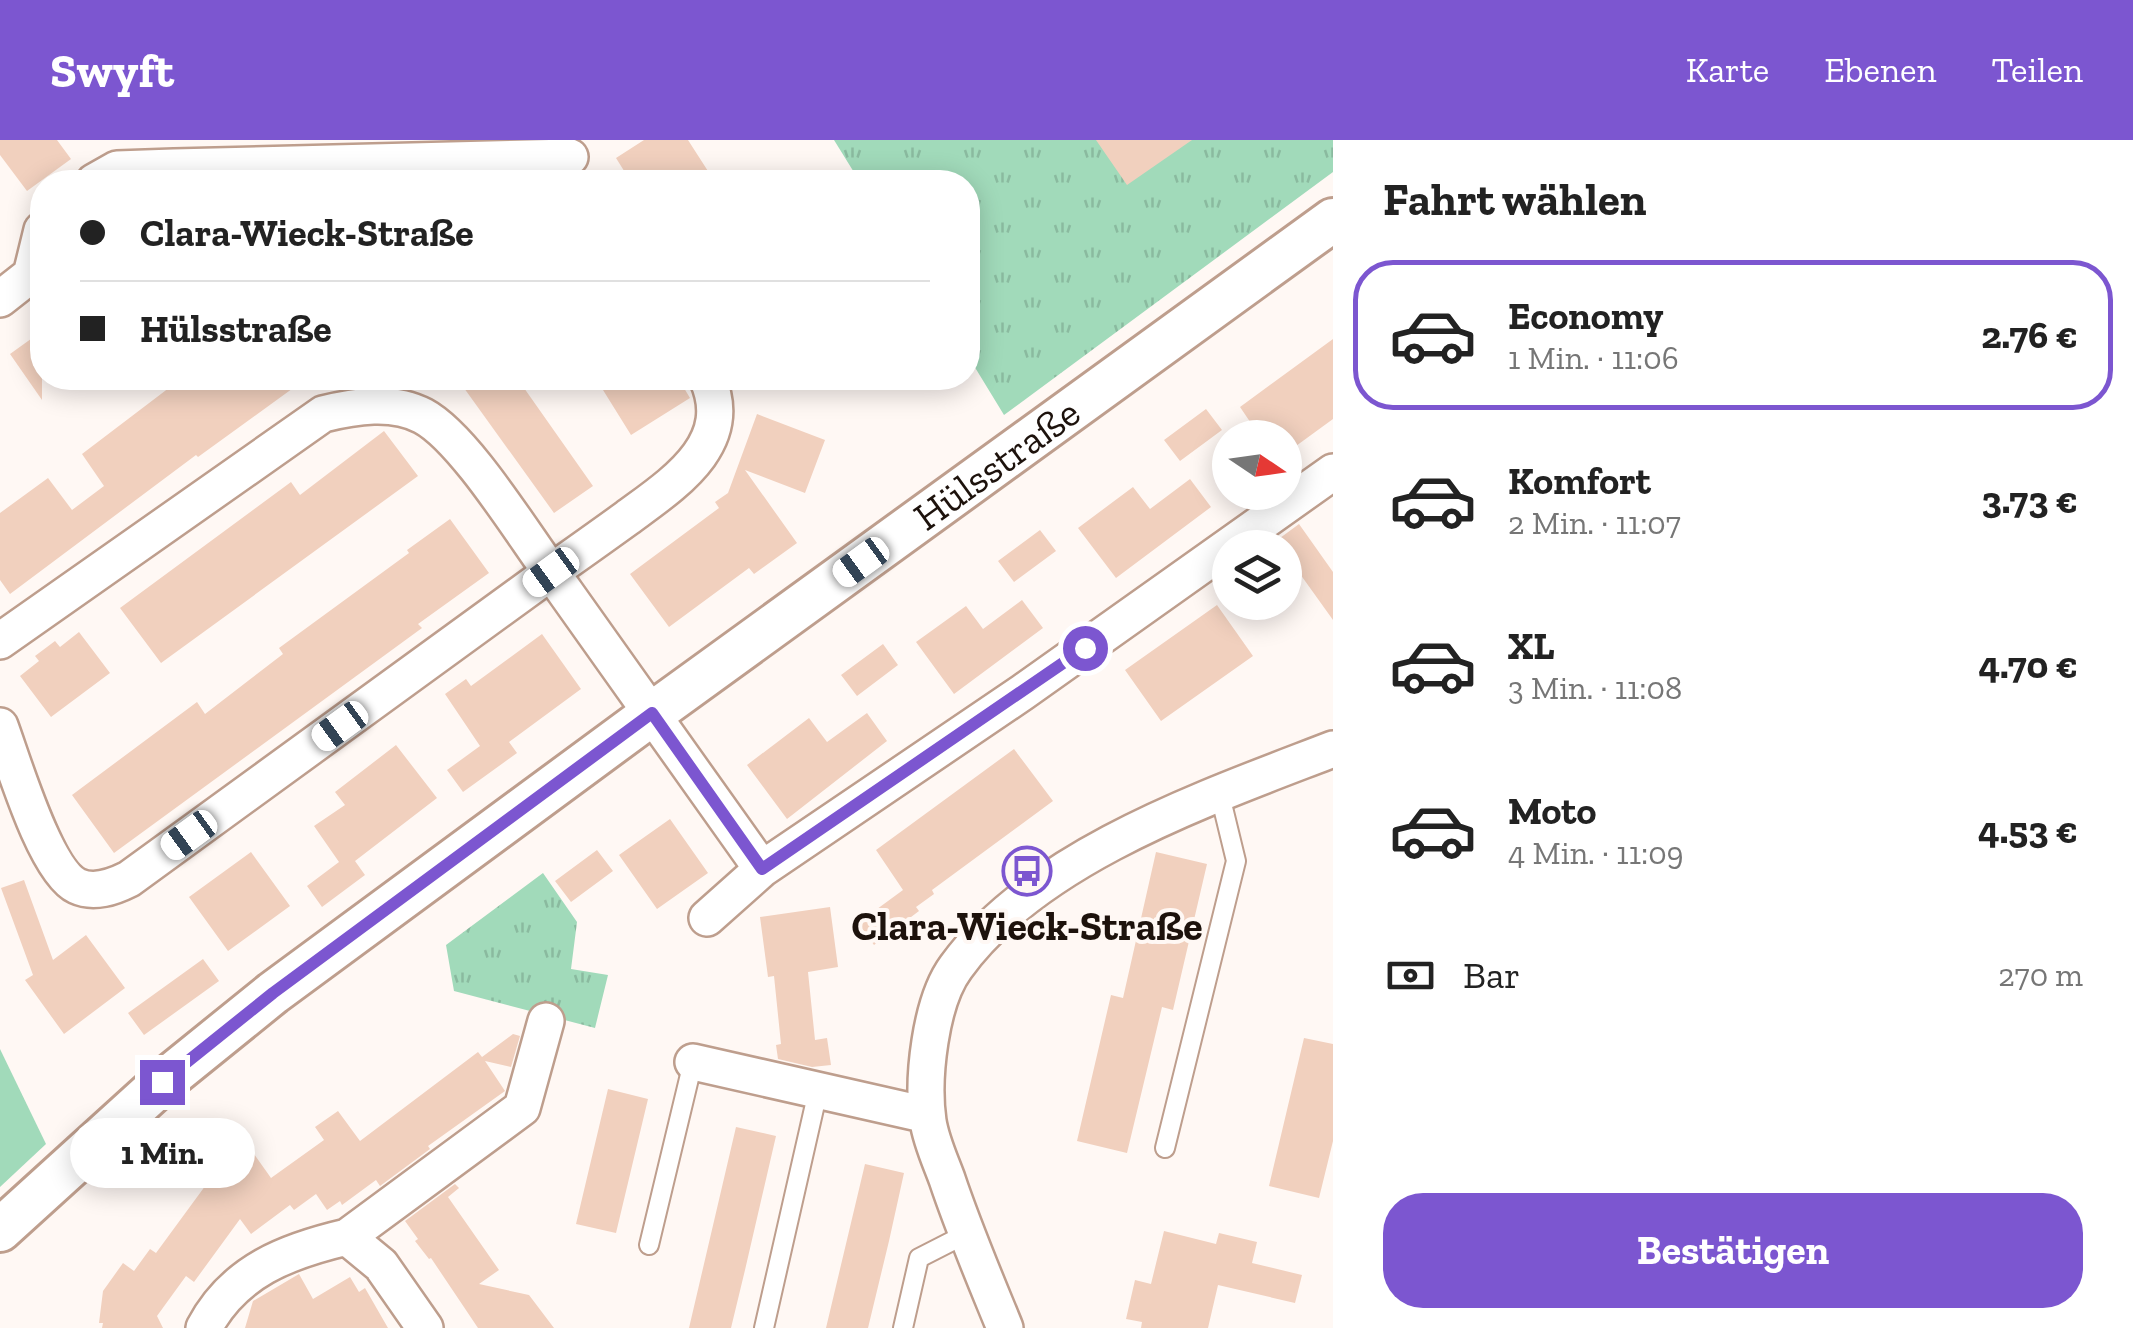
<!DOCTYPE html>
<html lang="de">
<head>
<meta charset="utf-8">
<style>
	:root { --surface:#fff; --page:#f6f6f6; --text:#222; --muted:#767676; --line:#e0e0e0; --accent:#7c56d0 }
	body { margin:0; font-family:"Zilla Slab",serif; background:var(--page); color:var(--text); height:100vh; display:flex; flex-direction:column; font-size:38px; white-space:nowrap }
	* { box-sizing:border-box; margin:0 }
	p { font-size:32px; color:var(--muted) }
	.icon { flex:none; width:55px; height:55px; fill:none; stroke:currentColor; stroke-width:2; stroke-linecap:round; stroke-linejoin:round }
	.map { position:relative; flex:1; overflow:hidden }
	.sheet { display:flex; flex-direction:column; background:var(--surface); width:800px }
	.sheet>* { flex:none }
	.top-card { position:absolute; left:30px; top:30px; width:950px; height:220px; border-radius:40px; box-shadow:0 5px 25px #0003; display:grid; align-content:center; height:220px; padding:0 50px; background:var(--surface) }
	.needle { width:65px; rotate:103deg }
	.controls { position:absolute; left:1212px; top:280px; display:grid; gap:20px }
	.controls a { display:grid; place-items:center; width:90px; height:90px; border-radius:50%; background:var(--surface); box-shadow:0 5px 25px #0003; font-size:50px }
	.end { position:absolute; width:45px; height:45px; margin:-22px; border:12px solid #7c56d0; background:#fff; box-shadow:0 0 0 5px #fff }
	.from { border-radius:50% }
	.bubble { position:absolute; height:70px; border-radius:35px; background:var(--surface); box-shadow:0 5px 25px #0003; font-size:32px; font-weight:800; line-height:70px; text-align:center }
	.car { position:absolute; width:30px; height:60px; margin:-30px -15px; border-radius:12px; box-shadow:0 0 8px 2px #0007; background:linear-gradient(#fff 24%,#345 0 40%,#fff 0 76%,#345 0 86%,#fff 0) }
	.top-card b { display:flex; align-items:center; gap:35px; height:95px; font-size:38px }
	.top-card b+b { border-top:2px solid var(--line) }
	.top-card i { width:25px; height:25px; background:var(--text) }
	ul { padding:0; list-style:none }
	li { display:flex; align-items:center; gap:30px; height:150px; margin:0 20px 15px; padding:0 30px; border:5px solid transparent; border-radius:40px }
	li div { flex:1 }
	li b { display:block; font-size:38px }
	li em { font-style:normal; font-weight:800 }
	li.active { border-color:var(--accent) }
	li>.icon { width:90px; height:90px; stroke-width:1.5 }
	h2 { padding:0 50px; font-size:45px; line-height:120px }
	.pay { display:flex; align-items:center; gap:25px; height:110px; padding:0 50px; font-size:38px }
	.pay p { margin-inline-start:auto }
	.button { display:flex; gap:20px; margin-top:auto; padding:20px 50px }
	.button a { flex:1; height:115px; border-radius:40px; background:var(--accent); color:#fff; font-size:40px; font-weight:800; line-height:115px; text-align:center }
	header { display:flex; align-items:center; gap:60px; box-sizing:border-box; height:140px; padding:0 50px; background:var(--accent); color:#fff }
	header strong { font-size:48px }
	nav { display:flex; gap:55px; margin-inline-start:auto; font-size:35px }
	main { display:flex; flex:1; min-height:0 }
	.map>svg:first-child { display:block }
	.grass { fill:#a1daba }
	.park { fill:url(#park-tufts) }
	.building { fill:#f1d0be }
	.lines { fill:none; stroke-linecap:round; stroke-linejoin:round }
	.service-casing { stroke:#be9e8d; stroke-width:22 }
	.minor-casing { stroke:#be9e8d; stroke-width:40 }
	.tertiary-casing { stroke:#be9e8d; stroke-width:48 }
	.service { stroke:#fff; stroke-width:18 }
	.minor { stroke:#fff; stroke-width:35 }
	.tertiary { stroke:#fff; stroke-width:42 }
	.route { stroke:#7c56d0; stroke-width:12 }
	.labels { text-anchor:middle; stroke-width:8; stroke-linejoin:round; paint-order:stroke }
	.street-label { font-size:40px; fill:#1d120c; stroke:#fff8f4 }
	.poi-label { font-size:40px; font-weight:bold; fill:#1d120c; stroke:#fff8f4 }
</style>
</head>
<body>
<header>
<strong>Swyft</strong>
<nav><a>Karte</a><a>Ebenen</a><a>Teilen</a></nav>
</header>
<main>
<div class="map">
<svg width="1333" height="1188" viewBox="0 0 1333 1188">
	<defs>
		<pattern id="park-tufts" width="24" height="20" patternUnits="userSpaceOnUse" patternTransform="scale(2.5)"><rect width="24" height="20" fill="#a1daba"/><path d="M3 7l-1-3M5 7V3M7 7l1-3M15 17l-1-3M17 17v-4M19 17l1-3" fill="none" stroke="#8aba9f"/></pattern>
	</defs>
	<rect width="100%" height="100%" fill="#fff8f4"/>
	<!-- grass -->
	<path class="grass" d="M0 909 46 1004 0 1047Z"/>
	<!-- park -->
	<path class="park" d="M834 0H1333V32L1004 275 968 216V42H860Z
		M543 733 577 782 571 829 608 835 595 888 454 851 446 805Z"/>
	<!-- building -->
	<path class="building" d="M0 0H57L71 19 27 51 0 15Z
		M644 0H688L715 42H631L616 18Z
		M1096 0H1192L1127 45Z
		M42 191V260L10 214Z
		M1333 199V279L1285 314V298H1261L1240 267Z
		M182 238H307L198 317 196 315 10 454 0 440V373L48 338 72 370 104 346 82 314Z
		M479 238H517L593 346 554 373 464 248Z
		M623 238H678L690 258 631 295 603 250Z
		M1206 269 1222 290 1180 321 1164 300Z
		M757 274 825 300 805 353 745 330 797 403 754 434 749 428 669 487 630 434 719 368 715 362 728 353Z
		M384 291 418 336 161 523 120 468 291 342 300 355Z
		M1190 339 1211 367 1116 438 1078 388 1133 347 1150 369Z
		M450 379 489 433 418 484 422 488 114 713 72 655 197 562 205 574 283 514 279 508 409 413 407 410Z
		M1299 384 1333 432V480L1285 413V408H1281L1276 401Z
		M1040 390 1056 411 1014 442 998 421Z
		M1022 460 1043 488 954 554 916 502 966 466 983 489Z
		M1217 465 1253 516 1161 581 1125 530Z
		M79 492 110 533 51 577 20 536 39 521 35 516 55 501 60 507Z
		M542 494 581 549 509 602 517 613 463 652 447 630 480 606 445 554 466 539 471 546Z
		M883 504 898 525 857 556 841 535Z
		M867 573 887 601 787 679 747 625 809 578 827 602Z
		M396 605 437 658 355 721 365 735 322 767 307 746 339 722 314 686 345 665 335 652Z
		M1014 609 1053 661 932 750 934 754 916 767 919 771 874 805 858 783 903 750 876 710Z
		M670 679 708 733 657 769 619 715Z
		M597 710 613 731 571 762 555 741Z
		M251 712 290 766 228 811 189 757Z
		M1156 712 1207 724 1173 870 1162 867 1127 1013 1077 1001 1111 855 1123 858Z
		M24 740 53 820 86 795 125 848 64 894 25 840 33 835 1 748Z
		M830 767 838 827 808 832 815 900 827 898 831 925 812 927 778 919 776 905 781 904 774 836 768 837 760 777Z
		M203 819 219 841 144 895 128 873Z
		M513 894 520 896 511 927 485 921 505 951 428 1006 430 1009 380 1046 376 1040 342 1065 340 1061 327 1070 316 1054 294 1070 290 1065 251 1094 240 1079 194 1142 186 1136 157 1176 163 1188H102L103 1183H99L103 1151 123 1123 134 1131 150 1109 156 1113 211 1038 214 1043 254 1014 271 1038 324 1000 315 987 338 971 360 1001 478 912 482 917Z
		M1304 898 1333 904V1001L1319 1058 1269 1046Z
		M608 949 648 959 616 1093 576 1084Z
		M736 987 776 996 745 1130 731 1188H689Z
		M865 1024 904 1033 889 1101 868 1188H826Z
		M455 1044 459 1048 448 1057 499 1130 479 1144 529 1155 554 1188H478L431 1118 429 1119 415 1101 418 1099 405 1081Z
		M1164 1091 1216 1104 1219 1093 1257 1102 1252 1123 1302 1135 1295 1163 1218 1145 1208 1188H1141L1142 1182 1126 1179 1135 1140 1151 1144Z
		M299 1134 313 1159 350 1137 359 1152 365 1148 388 1188H245L253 1161Z"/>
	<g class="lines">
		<!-- service casing -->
		<g class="service-casing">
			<path id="service" d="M1165 1008 1236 721 1219 651
				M649 1105 693 922
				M764 1188 818 951
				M903 1188 919 1118 966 1094"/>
		</g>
		<!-- minor casing -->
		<g class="minor-casing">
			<path id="minor" d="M94 42 117 29 174 27
				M153 42 174 27 570 17
				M31 135 42 90
				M0 159 42 126
				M0 501 323 274C355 266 393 260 423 276 464 298 521 391 551 432 577 414 602 396 627 378 673 344 737 304 707 238
				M0 586C13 621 45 731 77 746 94 754 113 747 129 739L551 432 762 729 707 778
				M762 729 1023 552 1333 332
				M693 922 927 975
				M347 1097 522 968 546 881
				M204 1188C234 1131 287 1111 347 1097L381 1125 425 1188
				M1005 1188C985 1139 964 1090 947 1039 940 1020 931 1001 928 981 922 939 930 862 956 827 1036 716 1209 657 1333 609"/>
		</g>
		<!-- tertiary casing -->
		<g class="tertiary-casing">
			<g id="tertiary">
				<path id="s1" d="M0 1090 163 942 273 853 653 573 1333 80"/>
			</g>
		</g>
		<!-- service -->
		<use href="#service" class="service"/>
		<!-- minor -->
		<use href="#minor" class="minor"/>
		<!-- tertiary -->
		<use href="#tertiary" class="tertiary"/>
	</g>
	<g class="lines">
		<!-- route -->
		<path class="route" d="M162 942 273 853 652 573 762 729 1085 508"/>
	</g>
	<!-- icons -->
	<defs>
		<g id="bus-ring" transform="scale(2.5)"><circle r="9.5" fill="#fff8f4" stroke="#7c56d0" stroke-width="1.5"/><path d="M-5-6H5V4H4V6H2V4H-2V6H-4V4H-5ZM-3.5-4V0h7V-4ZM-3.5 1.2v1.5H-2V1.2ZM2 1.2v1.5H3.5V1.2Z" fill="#7c56d0"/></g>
	</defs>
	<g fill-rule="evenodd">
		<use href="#bus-ring" x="1027" y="731"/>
	</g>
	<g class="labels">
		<!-- street labels -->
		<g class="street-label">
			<text dy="14" stroke="none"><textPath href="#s1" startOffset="1258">Hülsstraße</textPath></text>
		</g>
		<!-- poi labels -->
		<g class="poi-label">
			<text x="1027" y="800">Clara-Wieck-Straße</text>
		</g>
	</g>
</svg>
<div class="controls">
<a><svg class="needle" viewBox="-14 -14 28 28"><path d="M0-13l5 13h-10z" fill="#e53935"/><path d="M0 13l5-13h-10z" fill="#767676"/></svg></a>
<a><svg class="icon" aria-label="layers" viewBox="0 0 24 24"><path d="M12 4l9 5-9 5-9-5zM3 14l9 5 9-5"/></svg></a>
</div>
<i class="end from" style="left:1085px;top:508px"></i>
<i class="end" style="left:162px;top:942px"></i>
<div class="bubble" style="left:70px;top:978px;width:185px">1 Min.</div>
<i class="car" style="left:861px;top:422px;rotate:234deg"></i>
<i class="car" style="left:551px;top:432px;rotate:234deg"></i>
<i class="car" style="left:340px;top:586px;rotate:234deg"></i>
<i class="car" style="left:189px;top:695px;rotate:234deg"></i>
<div class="top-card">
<b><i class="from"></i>Clara-Wieck-Straße</b>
<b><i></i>Hülsstraße</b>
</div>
</div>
<section class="sheet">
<h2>Fahrt wählen</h2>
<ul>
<li class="active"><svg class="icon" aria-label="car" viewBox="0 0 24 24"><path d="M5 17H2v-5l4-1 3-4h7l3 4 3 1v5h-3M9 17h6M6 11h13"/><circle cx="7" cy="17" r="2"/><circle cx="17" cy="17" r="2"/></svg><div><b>Economy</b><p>1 Min. · 11:06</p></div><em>2.76 €</em></li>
<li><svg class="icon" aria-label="car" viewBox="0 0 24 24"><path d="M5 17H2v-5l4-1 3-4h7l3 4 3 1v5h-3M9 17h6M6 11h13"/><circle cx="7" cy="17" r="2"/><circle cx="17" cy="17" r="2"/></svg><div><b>Komfort</b><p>2 Min. · 11:07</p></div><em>3.73 €</em></li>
<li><svg class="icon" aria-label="car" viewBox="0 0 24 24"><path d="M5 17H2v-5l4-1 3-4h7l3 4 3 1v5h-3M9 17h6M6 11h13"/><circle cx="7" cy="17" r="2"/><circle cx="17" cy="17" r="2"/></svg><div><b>XL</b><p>3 Min. · 11:08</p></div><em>4.70 €</em></li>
<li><svg class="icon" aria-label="car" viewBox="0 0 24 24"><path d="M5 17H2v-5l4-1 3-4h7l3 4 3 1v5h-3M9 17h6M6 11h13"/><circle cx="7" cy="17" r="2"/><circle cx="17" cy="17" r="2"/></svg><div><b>Moto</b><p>4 Min. · 11:09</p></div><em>4.53 €</em></li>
</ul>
<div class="pay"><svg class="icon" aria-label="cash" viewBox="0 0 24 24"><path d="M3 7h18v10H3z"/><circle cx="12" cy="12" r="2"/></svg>Bar<p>270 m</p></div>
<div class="button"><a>Bestätigen</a></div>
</section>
</main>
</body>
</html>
